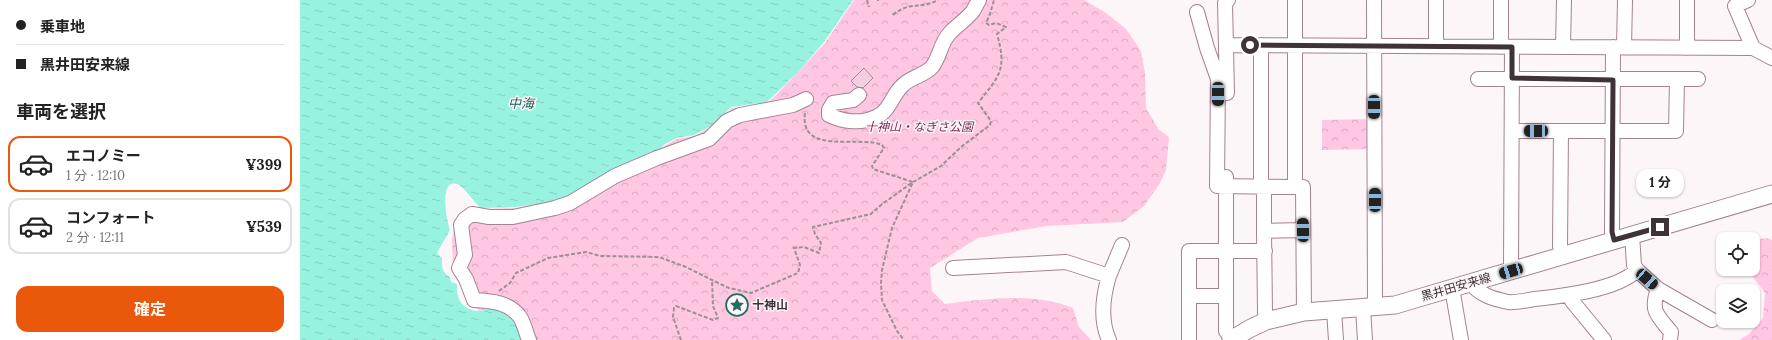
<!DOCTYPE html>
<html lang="ja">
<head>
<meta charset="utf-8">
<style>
	:root { --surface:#fff; --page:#f2f2f2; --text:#222; --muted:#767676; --line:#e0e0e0; --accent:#ea580c }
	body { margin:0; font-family:Lora,"Noto Sans JP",serif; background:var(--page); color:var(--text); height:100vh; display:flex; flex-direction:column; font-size:15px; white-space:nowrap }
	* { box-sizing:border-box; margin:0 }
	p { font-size:13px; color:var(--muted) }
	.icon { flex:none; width:22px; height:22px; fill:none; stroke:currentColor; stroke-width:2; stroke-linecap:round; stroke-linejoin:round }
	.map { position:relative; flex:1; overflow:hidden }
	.drawer { display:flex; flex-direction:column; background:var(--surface); width:300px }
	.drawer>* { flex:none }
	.hud { display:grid; align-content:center; height:88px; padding:0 16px; background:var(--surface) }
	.tools { position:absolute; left:1416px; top:232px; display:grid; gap:8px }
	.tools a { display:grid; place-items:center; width:44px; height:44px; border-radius:8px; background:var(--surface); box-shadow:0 1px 3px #0004; font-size:20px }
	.end { position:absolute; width:18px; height:18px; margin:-9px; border:5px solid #403239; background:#fff; box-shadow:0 0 0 2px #fff }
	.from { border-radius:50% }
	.bubble { position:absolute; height:28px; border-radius:12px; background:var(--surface); box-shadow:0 1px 3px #0004; font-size:13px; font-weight:700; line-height:28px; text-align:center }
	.car { position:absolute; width:12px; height:24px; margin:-12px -6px; border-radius:5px; box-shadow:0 0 3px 1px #0007; background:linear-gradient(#222 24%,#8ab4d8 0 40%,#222 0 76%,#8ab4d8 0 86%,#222 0) }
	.hud b { display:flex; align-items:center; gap:14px; height:38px; font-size:15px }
	.hud b+b { border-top:1px solid var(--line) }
	.hud i { width:10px; height:10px; background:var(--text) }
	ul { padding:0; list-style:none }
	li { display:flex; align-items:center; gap:12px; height:56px; margin:0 8px 6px; padding:0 8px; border:2px solid var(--line); border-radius:12px }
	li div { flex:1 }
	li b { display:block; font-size:15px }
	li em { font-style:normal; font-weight:700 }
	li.active { border-color:var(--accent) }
	li>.icon { width:36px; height:36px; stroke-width:1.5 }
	h2 { padding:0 16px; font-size:18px; line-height:48px }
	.button { display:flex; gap:8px; margin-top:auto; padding:8px 16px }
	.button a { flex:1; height:46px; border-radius:12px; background:var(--accent); color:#fff; font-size:16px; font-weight:700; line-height:46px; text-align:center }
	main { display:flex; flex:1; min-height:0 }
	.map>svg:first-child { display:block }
	.forest { fill:url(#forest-crowns) }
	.water { fill:url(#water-ripples) }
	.building { fill:#f2cfe0; stroke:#a98898 }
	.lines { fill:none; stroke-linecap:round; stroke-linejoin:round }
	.minor-casing { stroke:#a38292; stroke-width:16 }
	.major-casing { stroke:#a38292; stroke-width:19 }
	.path { stroke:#9b9095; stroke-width:2; stroke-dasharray:4 2; stroke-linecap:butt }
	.minor { stroke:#fff; stroke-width:14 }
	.major { stroke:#fff; stroke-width:17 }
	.route { stroke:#403239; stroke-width:5 }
	.labels { text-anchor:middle; stroke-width:3; stroke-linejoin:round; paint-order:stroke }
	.park-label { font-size:12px; font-style:italic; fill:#7c2d5b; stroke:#fdf6f9 }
	.street-label { font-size:12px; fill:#403239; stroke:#fdf6f9 }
	.poi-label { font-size:12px; font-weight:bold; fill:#403239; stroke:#fdf6f9; text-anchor:start }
	.water-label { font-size:13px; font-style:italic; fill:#176256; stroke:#fdf6f9 }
</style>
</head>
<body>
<main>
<section class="drawer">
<div class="hud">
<b><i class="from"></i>乗車地</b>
<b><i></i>黒井田安来線</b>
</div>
<h2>車両を選択</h2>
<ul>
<li class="active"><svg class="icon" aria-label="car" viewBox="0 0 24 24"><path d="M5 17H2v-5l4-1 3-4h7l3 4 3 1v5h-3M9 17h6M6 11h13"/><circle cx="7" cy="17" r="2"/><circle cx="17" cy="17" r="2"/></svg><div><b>エコノミー</b><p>1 分 · 12:10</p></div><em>¥399</em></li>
<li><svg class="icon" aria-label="car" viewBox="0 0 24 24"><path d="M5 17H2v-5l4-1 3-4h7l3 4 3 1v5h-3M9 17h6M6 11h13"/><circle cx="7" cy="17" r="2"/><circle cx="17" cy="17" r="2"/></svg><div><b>コンフォート</b><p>2 分 · 12:11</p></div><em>¥539</em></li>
</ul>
<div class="button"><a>確定</a></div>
</section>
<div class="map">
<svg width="1472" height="340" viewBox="0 0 1472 340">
	<defs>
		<pattern id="forest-crowns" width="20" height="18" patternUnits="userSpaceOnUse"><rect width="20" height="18" fill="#ffc7e2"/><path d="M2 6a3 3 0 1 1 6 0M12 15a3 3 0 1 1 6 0" fill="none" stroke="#dcabc3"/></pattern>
		<pattern id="water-ripples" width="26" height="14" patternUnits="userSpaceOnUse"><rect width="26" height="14" fill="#97f3e0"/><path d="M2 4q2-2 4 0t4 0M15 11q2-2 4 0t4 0" fill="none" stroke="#83d1c1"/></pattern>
	</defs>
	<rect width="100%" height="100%" fill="#fdf6f9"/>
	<!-- forest -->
	<path class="forest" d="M554 0H784L806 13 826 29 841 51 845 73 846 108 859 130 869 137 866 170 860 183 844 206 823 222 746 226 678 238 630 268 632 291 645 304C687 299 733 292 773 308L779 327 791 340H227L194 304 189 308 180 311 170 304 153 269 152 240 154 228 181 209 215 208 253 202 357 154 366 145 377 139 395 136 416 124 432 108 468 103 500 70 525 43Z
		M1071 119V149L1022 150V120Z
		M1466 238 1472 240V340H1439L1449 334 1463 318 1465 293 1447 269H1453V240Z"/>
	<!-- water -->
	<path class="water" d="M0 0H553L524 42 499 71 467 102 431 107 415 124 394 135 377 138 365 144 356 153 314 170 293 181 273 195 252 202 215 207 181 208C174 203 164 186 157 184 138 178 147 222 150 230L137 253 142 258C142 267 142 273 150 277L151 282 157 284C157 289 157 296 160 301 167 313 184 314 194 305L206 306 226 340H0Z"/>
	<!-- building -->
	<path class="building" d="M564 68 573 78 563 88 557 87 551 81Z"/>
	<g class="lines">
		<!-- minor casing -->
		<g class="minor-casing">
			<path id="minor" d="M1074 0 1075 307
				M1448 0 1435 6 1453 48
				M897 12 907 48 918 79 917 186 995 187V0
				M927 45 1453 48 1472 58
				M1136 46V0
				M1201 47V0
				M1263 47 1264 0
				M1313 47 1312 232 1314 240
				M1324 47 1325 0
				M1387 48V0
				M1178 79H1398
				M927 93 925 3 928 0
				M559 95 553 100 533 103 529 110V115C543 122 561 124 576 117 589 112 592 96 601 87 609 77 624 76 632 67 640 57 640 44 649 34 656 26 666 20 673 11 675 8 677 3 679 0
				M1212 131H1376L1377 79
				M1261 131 1260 246 1263 255
				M926 177V331L932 339
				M961 187V45
				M964 187V231
				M995 187H1003L1004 312
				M1332 235 1334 265 1337 270 1358 289
				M653 268 766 262 809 276C803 296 800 320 809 340
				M1211 271 1212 47
				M809 276 822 245
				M1171 283C1179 295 1194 299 1208 302 1216 303 1227 300 1235 299 1263 296 1317 290 1337 270
				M1152 288 1161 340
				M1271 295 1272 301 1304 340
				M889 296H926
				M1063 308 1065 340
				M1034 310 1036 340
				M966 321 965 312 964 231 1003 230
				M229 340C226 333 224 323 220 317 209 302 191 301 174 300L166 279 159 268 165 255 161 225 165 219 172 214 189 217H213L255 208 270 203 315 176 357 158 409 139 427 121 440 115 493 105 506 99
				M889 340V251H965
				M1370 340 1371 332C1357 315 1350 311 1358 289L1412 320"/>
		</g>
		<!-- major casing -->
		<g class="major-casing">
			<path id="major" d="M931 340 949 329 966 321 1004 312 1095 305 1472 194"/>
		</g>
		<!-- path -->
		<path class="path" d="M567 0 569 7
			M578 1V0
			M593 15C611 0 620 10 638 0
			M505 113C499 156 559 135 582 145L584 148 572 166 573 169 613 182 592 228 582 270 581 283 582 300 597 331 604 340
			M199 291 210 283 216 273 248 258 286 252 300 256 359 257 386 267 412 280 429 288 451 293 498 273 500 265 494 248 504 247 519 253 521 243 515 234 513 227 571 214 581 205 613 182 641 166 661 147 690 125 691 121 678 103C700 75 707 70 697 34L706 27 696 23 689 25 686 23 690 14 694 0
			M381 340 373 317 374 308 376 306 413 320 418 318 413 306 412 280"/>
		<!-- minor -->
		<use href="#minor" class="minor"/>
		<!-- major -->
		<use href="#major" class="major"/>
	</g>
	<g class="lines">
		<!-- route -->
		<path class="route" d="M950 45 1212 47V78L1313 80 1312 232 1314 240 1360 227"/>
	</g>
	<!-- icons -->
	<defs>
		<g id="sight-ring" transform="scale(1.15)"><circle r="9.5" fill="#fdf6f9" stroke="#266c60" stroke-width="1.5"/><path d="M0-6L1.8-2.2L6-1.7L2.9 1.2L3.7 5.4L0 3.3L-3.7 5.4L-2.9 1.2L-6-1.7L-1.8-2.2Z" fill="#266c60"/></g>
	</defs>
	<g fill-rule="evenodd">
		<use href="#sight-ring" x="437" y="305"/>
	</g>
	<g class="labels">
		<!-- park labels -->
		<g class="park-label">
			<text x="619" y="131">十神山・なぎさ公園</text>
		</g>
		<!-- street labels -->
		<g class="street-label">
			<text transform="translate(1156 287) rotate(-16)" y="4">黒井田安来線</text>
		</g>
		<!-- poi labels -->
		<g class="poi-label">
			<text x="452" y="309">十神山</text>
		</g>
		<!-- water labels -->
		<g class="water-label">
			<text x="221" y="108">中海</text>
		</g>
	</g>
</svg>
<div class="tools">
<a><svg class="icon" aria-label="locate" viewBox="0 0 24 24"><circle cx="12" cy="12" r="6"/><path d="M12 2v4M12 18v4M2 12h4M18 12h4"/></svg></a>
<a><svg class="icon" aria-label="layers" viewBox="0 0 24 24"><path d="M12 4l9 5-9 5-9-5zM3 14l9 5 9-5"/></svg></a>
</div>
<i class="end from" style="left:950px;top:45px"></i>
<i class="end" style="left:1360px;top:227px"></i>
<div class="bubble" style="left:1336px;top:169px;width:48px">1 分</div>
<i class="car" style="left:918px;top:94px;rotate:180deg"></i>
<i class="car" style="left:1074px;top:107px;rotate:180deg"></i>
<i class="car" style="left:1236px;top:131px;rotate:270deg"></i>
<i class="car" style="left:1075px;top:200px;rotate:0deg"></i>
<i class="car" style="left:1003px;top:230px;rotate:359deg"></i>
<i class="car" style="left:1211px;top:271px;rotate:254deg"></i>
<i class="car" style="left:1347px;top:279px;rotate:131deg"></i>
</div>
</main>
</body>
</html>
